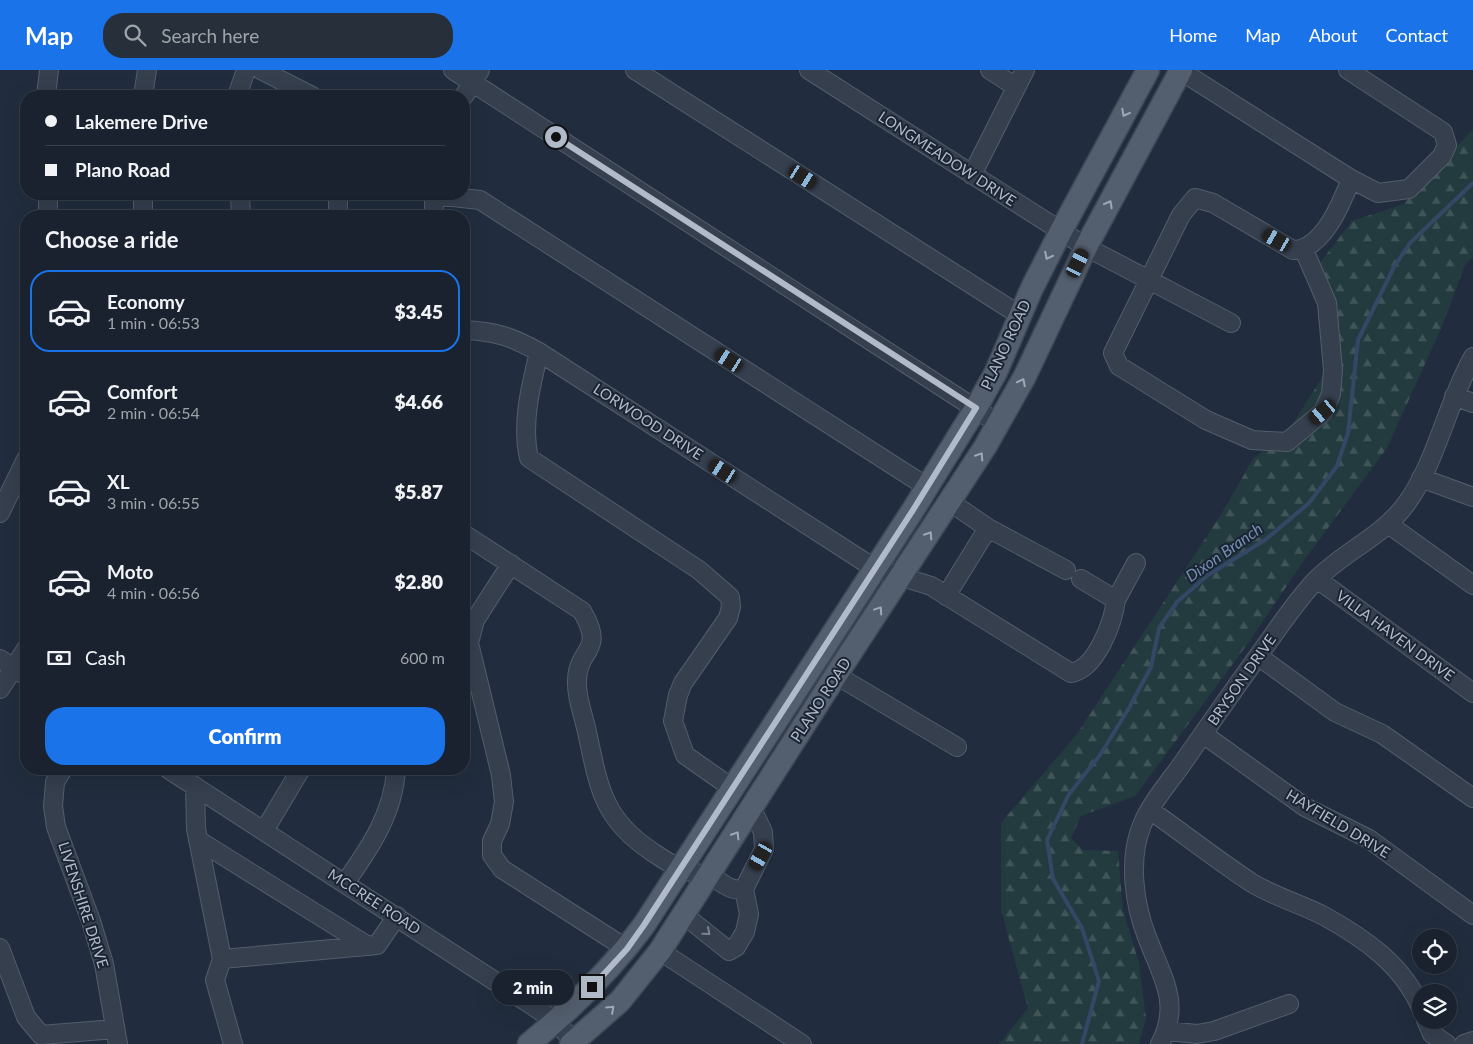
<!DOCTYPE html>
<html lang="en">
<head>
<meta charset="utf-8">
<style>
	:root { --surface:#19222e; --page:#262f3a; --text:#f1f3f6; --muted:#9fa4aa; --line:#373f4a; --accent:#1a73e8 }
	body { margin:0; font-family:Lato,sans-serif; background:var(--page); color:var(--text); height:100vh; display:flex; flex-direction:column; font-size:19px; white-space:nowrap }
	* { box-sizing:border-box; margin:0 }
	p { font-size:16px; color:var(--muted) }
	.icon { flex:none; width:28px; height:28px; fill:none; stroke:currentColor; stroke-width:2; stroke-linecap:round; stroke-linejoin:round }
	.map { position:relative; flex:1; overflow:hidden }
	.details { position:absolute; left:20px; top:140px; width:450px; height:565px; display:flex; flex-direction:column; background:var(--surface); border-radius:20px; box-shadow:0 5px 20px #0002,0 0 0 1px var(--line) }
	.details>* { flex:none }
	.hud { position:absolute; left:20px; top:20px; width:450px; height:110px; border-radius:20px; box-shadow:0 5px 20px #0002,0 0 0 1px var(--line); display:grid; align-content:center; height:110px; padding:0 25px; background:var(--surface) }
	.controls { position:absolute; left:1412px; top:859px; display:grid; gap:10px }
	.controls a { display:grid; place-items:center; width:45px; height:45px; border-radius:50%; background:var(--surface); box-shadow:0 5px 20px #0002,0 0 0 1px var(--line); font-size:25px }
	.end { position:absolute; width:22px; height:22px; margin:-11px; border:6px solid #b1bac9; background:#111; box-shadow:0 0 0 2px #111 }
	.from { border-radius:50% }
	.bubble { position:absolute; height:35px; border-radius:18px; background:var(--surface); box-shadow:0 5px 20px #0002,0 0 0 1px var(--line); font-size:16px; font-weight:800; line-height:35px; text-align:center }
	.car { position:absolute; width:15px; height:30px; margin:-15px -8px; border-radius:6px; box-shadow:0 0 4px 1px #0007; background:linear-gradient(#222 24%,#8ab4d8 0 40%,#222 0 76%,#8ab4d8 0 86%,#222 0) }
	.hud b { display:flex; align-items:center; gap:18px; height:48px; font-size:19px }
	.hud b+b { border-top:1px solid var(--line) }
	.hud i { width:12px; height:12px; background:var(--text) }
	ul { padding:0; list-style:none }
	li { display:flex; align-items:center; gap:15px; height:82px; margin:0 10px 8px; padding:0 15px; border:2px solid transparent; border-radius:20px }
	li div { flex:1 }
	li b { display:block; font-size:19px }
	li em { font-style:normal; font-weight:800 }
	li.active { border-color:var(--accent) }
	li>.icon { width:45px; height:45px; stroke-width:1.5 }
	h2 { padding:0 25px; font-size:22px; line-height:60px }
	.pay { display:flex; align-items:center; gap:12px; height:55px; padding:0 25px; font-size:19px }
	.pay p { margin-inline-start:auto }
	.action { display:flex; gap:10px; margin-top:auto; padding:10px 25px }
	.action a { flex:1; height:58px; border-radius:20px; background:var(--accent); color:#fff; font-size:20px; font-weight:800; line-height:58px; text-align:center }
	header { display:flex; align-items:center; gap:30px; box-sizing:border-box; height:70px; padding:0 25px; background:var(--accent); color:#fff }
	header strong { font-size:24px }
	nav { display:flex; gap:28px; margin-inline-start:auto; font-size:18px }
	.search { width:350px; height:45px; background:var(--page); display:flex; align-items:center; gap:12px; box-sizing:border-box; padding:0 18px; border-radius:20px; color:var(--muted); font-size:19px }
	.map>svg:first-child { display:block }
	.forest { fill:url(#forest-firs) }
	.lines { fill:none; stroke-linecap:round; stroke-linejoin:round }
	.stream { stroke:#344866; stroke-width:4 }
	.minor-casing { stroke:#535d6c; stroke-width:20 }
	.major-casing { stroke:#3e4857; stroke-width:25 }
	.minor { stroke:#353f4e; stroke-width:18 }
	.major { stroke:#535e6e; stroke-width:22 }
	.oneway { stroke:#9ea8b7 }
	.oneway2 { stroke:#798392 }
	.route { stroke:#b1bac9; stroke-width:6 }
	.labels { text-anchor:middle; stroke-width:4; stroke-linejoin:round; paint-order:stroke }
	.street-label { font-size:15px; fill:#b1bac9; stroke:#1a2433 }
	.water-label { font-size:16px; font-style:italic; fill:#7690b3; stroke:#1a2433 }
</style>
</head>
<body>
<header>
<strong>Map</strong>
<div class="search"><svg class="icon" aria-label="search" viewBox="0 0 24 24"><circle cx="10" cy="10" r="6"/><path d="M15 15l6 6"/></svg>Search here</div>
<nav><a>Home</a><a>Map</a><a>About</a><a>Contact</a></nav>
</header>
<div class="map">
<svg width="1473" height="974" viewBox="0 0 1473 974">
	<defs>
		<pattern id="forest-firs" width="22" height="20" patternUnits="userSpaceOnUse" patternTransform="scale(1.25)"><rect width="22" height="20" fill="#233b3f"/><path d="M5 1l3.5 6h-7zM16 11l3.5 6h-7z" fill="#415559"/></pattern>
	</defs>
	<rect width="100%" height="100%" fill="#212d3e"/>
	<!-- forest -->
	<path class="forest" d="M1473 59V187L1465 195 1443 254 1387 378 1305 489 1246 576 1135 726 1081 746 1071 768 1083 780 1118 781 1123 840 1139 893 1146 948 1139 974H999L1028 938 1001 840V753L1077 664 1222 443 1253 389 1287 363 1323 306V247L1319 194 1352 151 1404 134Z"/>
	<g class="lines">
		<!-- stream -->
		<path class="stream" d="M1082 974 1099 911 1082 858 1053 809 1047 770 1069 724 1100 685 1129 638 1151 597 1159 558 1177 532 1208 505 1265 470 1309 433 1337 396 1348 363 1358 270 1394 197 1410 173 1473 113"/>
		<!-- minor casing -->
		<g class="minor-casing">
			<path id="minor" d="M261 0 312 26
				M453 0 999 354
				M635 0 1021 246
				M809 0 1086 177 1231 253
				M990 0 1016 17
				M1181 1 1351 109 1378 123 1409 119 1442 86 1447 75 1443 62 1348 0
				M46 26 49 0
				M143 26 147 0
				M237 26 246 0
				M464 26 480 0
				M972 105 1025 0
				M48 124V146
				M143 124V146
				M240 124 241 146
				M338 124V146
				M434 124V146
				M434 125 480 130 927 417
				M1304 180 1327 233 1333 300 1331 324 1323 342 1287 372 1252 370 1206 350 1119 296 1113 283 1181 145 1195 128 1213 133 1293 180C1323 180 1342 132 1351 109
				M464 260C495 261 512 267 539 282L874 498 931 516 1071 603C1096 599 1113 553 1116 530L1081 509
				M539 282C531 315 521 354 529 388L699 500 730 527 731 537 728 548 683 613 678 625 673 651 685 685 732 718
				M1454 326 1473 333
				M1421 408 1473 427
				M950 432 988 458 1066 500
				M0 443 26 389
				M1388 454 1473 515
				M464 464 582 541C607 584 576 576 577 614 577 630 584 647 587 662 599 717 602 748 651 781 666 791 677 799 695 803 700 804 705 804 710 806 723 812 729 822 744 819
				M511 494 475 550 469 573 501 705 504 732 500 754 492 771V785L502 799 627 879
				M1317 509 1473 623
				M946 526 988 458
				M1116 530 1136 493
				M1258 586 1335 642 1382 664 1473 728
				M0 589 26 606
				M836 605 957 677
				M0 619 26 579
				M1203 664 1305 737 1369 769 1473 845
				M63 699 55 712 53 736 56 757 91 851 104 894 118 974
				M168 699 530 934 556 952 574 972
				M195 716 196 759 222 889 215 910 233 974
				M1150 740C1184 764 1217 790 1252 813 1275 827 1301 834 1324 846 1364 868 1403 895 1421 938
				M264 761 301 699
				M198 770 368 876
				M345 813C370 778 394 742 396 699
				M684 845 729 881 736 877 745 862 749 844 744 819 764 779 763 762 752 739
				M0 878 26 947 41 965 115 959
				M660 881 802 974
				M222 889 377 875 397 846
				M1426 950 1432 964 1447 974
				M1167 961 1197 964 1214 961 1289 934
				M1160 974C1182 933 1161 905 1147 867 1134 834 1128 789 1142 755 1152 730 1174 707 1189 684 1214 648 1240 611 1266 575 1282 553 1297 530 1316 510 1342 483 1379 468 1403 438 1435 398 1447 333 1473 287
				M1464 974 1473 971"/>
		</g>
		<!-- major casing -->
		<g class="major-casing">
			<path id="major" d="M529 974C572 938 611 900 644 855L913 440 976 338 996 302 1032 218 1061 161 1148 0
				M571 974 620 931 660 881 836 605 985 377 1025 306 1086 177 1181 0"/>
		</g>
		<!-- minor -->
		<use href="#minor" class="minor"/>
		<!-- major -->
		<use href="#major" class="major"/>
	</g>
	<!-- one-way arrows -->
	<defs><path id="oneway-chevron" d="M-2-3.5L2.5 0L-2 3.5" fill="none" stroke-width="1.6" stroke-linecap="round" stroke-linejoin="round" transform="scale(1.25)"/></defs>
	<g class="oneway">
		<use href="#oneway-chevron" transform="translate(1125 43) rotate(118)"/>
		<use href="#oneway-chevron" transform="translate(1109 134) rotate(-62)"/>
		<use href="#oneway-chevron" transform="translate(1048 186) rotate(117)"/>
		<use href="#oneway-chevron" transform="translate(1022 312) rotate(-63)"/>
		<use href="#oneway-chevron" transform="translate(980 386) rotate(-57)"/>
		<use href="#oneway-chevron" transform="translate(929 465) rotate(-57)"/>
		<use href="#oneway-chevron" transform="translate(879 540) rotate(-56)"/>
		<use href="#oneway-chevron" transform="translate(736 765) rotate(-58)"/>
		<use href="#oneway-chevron" transform="translate(611 939) rotate(-43)"/>
	</g>
	<use class="oneway2" href="#oneway-chevron" transform="translate(707 862) rotate(41)"/>
	<g class="lines">
		<!-- route -->
		<path class="route" d="M556 67 976 338 913 440 644 855 627 879 592 917"/>
	</g>
	<g class="labels">
		<!-- street labels -->
		<g class="street-label">
			<text transform="translate(947 89) rotate(33)" y="5">LONGMEADOW DRIVE</text>
			<text transform="translate(1006 275) rotate(-65)" y="5">PLANO ROAD</text>
			<text transform="translate(648 352) rotate(33)" y="5">LORWOOD DRIVE</text>
			<text transform="translate(1395 566) rotate(36)" y="5">VILLA HAVEN DRIVE</text>
			<text transform="translate(1242 610) rotate(-55)" y="5">BRYSON DRIVE</text>
			<text transform="translate(821 630) rotate(-57)" y="5">PLANO ROAD</text>
			<text transform="translate(1338 754) rotate(31)" y="5">HAYFIELD DRIVE</text>
			<text transform="translate(374 832) rotate(33)" y="5">MCCREE ROAD</text>
			<text transform="translate(83 835) rotate(72)" y="5">LIVENSHIRE DRIVE</text>
		</g>
		<!-- water labels -->
		<g class="water-label">
			<text transform="translate(1224 482) rotate(-35)" y="6">Dixon Branch</text>
		</g>
	</g>
</svg>
<div class="controls">
<a><svg class="icon" aria-label="locate" viewBox="0 0 24 24"><circle cx="12" cy="12" r="6"/><path d="M12 2v4M12 18v4M2 12h4M18 12h4"/></svg></a>
<a><svg class="icon" aria-label="layers" viewBox="0 0 24 24"><path d="M12 4l9 5-9 5-9-5zM3 14l9 5 9-5"/></svg></a>
</div>
<i class="end from" style="left:556px;top:67px"></i>
<i class="end" style="left:592px;top:917px"></i>
<div class="bubble" style="left:492px;top:900px;width:82px">2 min</div>
<i class="car" style="left:803px;top:107px;rotate:123deg"></i>
<i class="car" style="left:1277px;top:170px;rotate:300deg"></i>
<i class="car" style="left:1078px;top:193px;rotate:26deg"></i>
<i class="car" style="left:729px;top:290px;rotate:303deg"></i>
<i class="car" style="left:1323px;top:342px;rotate:230deg"></i>
<i class="car" style="left:723px;top:401px;rotate:303deg"></i>
<i class="car" style="left:761px;top:786px;rotate:210deg"></i>
<div class="hud">
<b><i class="from"></i>Lakemere Drive</b>
<b><i></i>Plano Road</b>
</div>
<section class="details">
<h2>Choose a ride</h2>
<ul>
<li class="active"><svg class="icon" aria-label="car" viewBox="0 0 24 24"><path d="M5 17H2v-5l4-1 3-4h7l3 4 3 1v5h-3M9 17h6M6 11h13"/><circle cx="7" cy="17" r="2"/><circle cx="17" cy="17" r="2"/></svg><div><b>Economy</b><p>1 min · 06:53</p></div><em>$3.45</em></li>
<li><svg class="icon" aria-label="car" viewBox="0 0 24 24"><path d="M5 17H2v-5l4-1 3-4h7l3 4 3 1v5h-3M9 17h6M6 11h13"/><circle cx="7" cy="17" r="2"/><circle cx="17" cy="17" r="2"/></svg><div><b>Comfort</b><p>2 min · 06:54</p></div><em>$4.66</em></li>
<li><svg class="icon" aria-label="car" viewBox="0 0 24 24"><path d="M5 17H2v-5l4-1 3-4h7l3 4 3 1v5h-3M9 17h6M6 11h13"/><circle cx="7" cy="17" r="2"/><circle cx="17" cy="17" r="2"/></svg><div><b>XL</b><p>3 min · 06:55</p></div><em>$5.87</em></li>
<li><svg class="icon" aria-label="car" viewBox="0 0 24 24"><path d="M5 17H2v-5l4-1 3-4h7l3 4 3 1v5h-3M9 17h6M6 11h13"/><circle cx="7" cy="17" r="2"/><circle cx="17" cy="17" r="2"/></svg><div><b>Moto</b><p>4 min · 06:56</p></div><em>$2.80</em></li>
</ul>
<div class="pay"><svg class="icon" aria-label="cash" viewBox="0 0 24 24"><path d="M3 7h18v10H3z"/><circle cx="12" cy="12" r="2"/></svg>Cash<p>600 m</p></div>
<div class="action"><a>Confirm</a></div>
</section>
</div>
</body>
</html>
